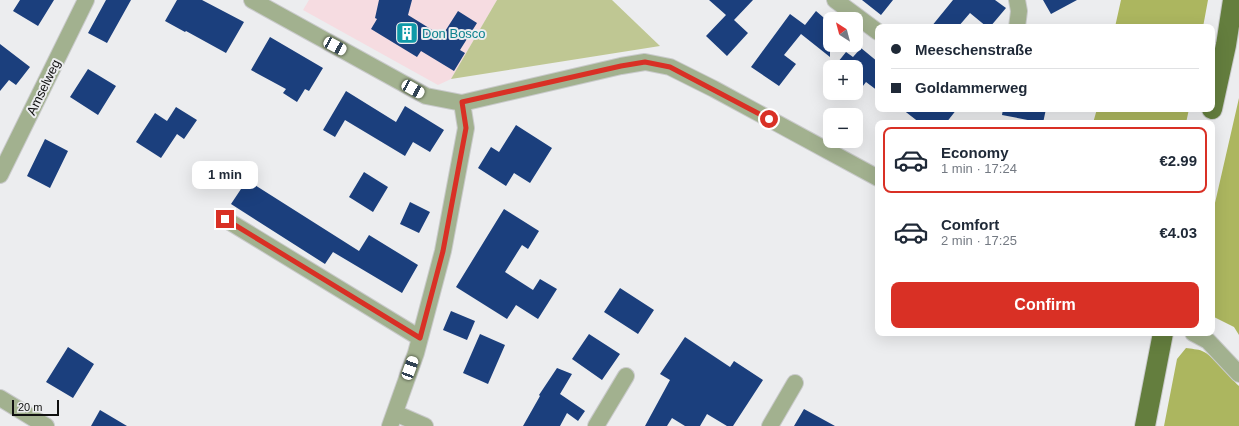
<!DOCTYPE html>
<html lang="en">
<head>
<meta charset="utf-8">
<style>
	:root { --surface:#fff; --page:#f6f6f7; --text:#1f2937; --muted:#747a83; --line:#e0e1e3; --accent:#d93025 }
	body { margin:0; font-family:Helvetica,sans-serif; background:var(--page); color:var(--text); height:100vh; display:flex; flex-direction:column; font-size:15px; white-space:nowrap }
	* { box-sizing:border-box; margin:0 }
	p { font-size:13px; color:var(--muted) }
	.icon { flex:none; width:22px; height:22px; fill:none; stroke:currentColor; stroke-width:2; stroke-linecap:round; stroke-linejoin:round }
	.map { position:relative; flex:1; overflow:hidden }
	.panel { position:absolute; left:875px; top:120px; width:340px; height:216px; display:flex; flex-direction:column; background:var(--surface); border-radius:8px; box-shadow:0 4px 16px #0002 }
	.panel>* { flex:none }
	.top-card { position:absolute; left:875px; top:24px; width:340px; height:88px; border-radius:8px; box-shadow:0 4px 16px #0002; display:grid; align-content:center; height:88px; padding:0 16px; background:var(--surface) }
	.needle { width:26px; rotate:324deg }
	.controls { position:absolute; left:823px; top:12px; display:grid; gap:8px }
	.controls a { display:grid; place-items:center; width:40px; height:40px; border-radius:8px; background:var(--surface); box-shadow:0 4px 16px #0002; font-size:20px }
	.scale { position:absolute; left:12px; bottom:10px; width:47px; box-sizing:border-box; padding-left:4px; border:2px solid #101010; border-top:0; font-size:11px; line-height:14px; white-space:nowrap; color:#101010; -webkit-text-stroke:3px #ecedef; paint-order:stroke }
	.end { position:absolute; width:18px; height:18px; margin:-9px; border:5px solid #d93025; background:#fff; box-shadow:0 0 0 2px #fff }
	.from { border-radius:50% }
	.bubble { position:absolute; height:28px; border-radius:8px; background:var(--surface); box-shadow:0 4px 16px #0002; font-size:13px; font-weight:700; line-height:28px; text-align:center }
	.car { position:absolute; width:12px; height:24px; margin:-12px -6px; border-radius:5px; box-shadow:0 0 3px 1px #0007; background:linear-gradient(#fff 24%,#345 0 40%,#fff 0 76%,#345 0 86%,#fff 0) }
	.top-card b { display:flex; align-items:center; gap:14px; height:38px; font-size:15px }
	.top-card b+b { border-top:1px solid var(--line) }
	.top-card i { width:10px; height:10px; background:var(--text) }
	ul { padding:7px 0 0; list-style:none }
	li { display:flex; align-items:center; gap:12px; height:66px; margin:0 8px 6px; padding:0 8px; border:2px solid transparent; border-radius:8px }
	li div { flex:1 }
	li b { display:block; font-size:15px }
	li em { font-style:normal; font-weight:700 }
	li.on { border-color:var(--accent) }
	li>.icon { width:36px; height:36px; stroke-width:1.5 }
	.primary-button { display:flex; gap:8px; margin-top:auto; padding:8px 16px }
	.primary-button a { flex:1; height:46px; border-radius:8px; background:var(--accent); color:#fff; font-size:16px; font-weight:700; line-height:46px; text-align:center }
	.map>svg:first-child { display:block }
	.education { fill:#f6dce1 }
	.green { fill:#bfc793 }
	.forest { fill:#acb65f }
	.building { fill:#1b3f7d }
	.lines { fill:none; stroke-linecap:round; stroke-linejoin:round }
	.minor-casing { stroke:#c9cacb; stroke-width:18 }
	.major-casing { stroke:#c9cacb; stroke-width:22 }
	.minor { stroke:#a2b18f; stroke-width:16 }
	.major { stroke:#647e3e; stroke-width:20 }
	.route { stroke:#d93025; stroke-width:5 }
	.labels { text-anchor:middle; stroke-width:4; stroke-linejoin:round; paint-order:stroke }
	.culture-label { font-size:13px; fill:#0d838f; stroke:#ecedef; text-anchor:start }
	.street-label { font-size:13px; fill:#101010; stroke:#ecedef }
</style>
</head>
<body>
<div class="map">
<svg width="1239" height="426" viewBox="0 0 1239 426">
	<rect width="100%" height="100%" fill="#ecedef"/>
	<!-- education -->
	<path class="education" d="M309 0H497L451 79 438 85 303 10Z"/>
	<!-- green -->
	<path class="green" d="M497 0H612L660 46 451 79Z"/>
	<!-- forest -->
	<path class="forest" d="M1121 0H1208L1203 27H1115Z
		M1239 98V335L1234 327 1212 316V216Z
		M1097 109H1189L1186 123H1093Z
		M1186 348C1191 349 1198 349 1202 351 1213 355 1229 377 1239 386V426H1164L1177 359Z"/>
	<!-- building -->
	<path class="building" d="M20 0H54L38 26 13 11Z
		M106 0H131L107 43 88 33Z
		M177 0H202L244 22 226 53 186 31 185 32 165 21Z
		M379 0H412L408 15 442 36 458 11 477 23 460 50 465 53 454 71 421 51 417 57 371 29 377 19 375 18Z
		M709 0H753L734 20 748 33 727 56 706 36 726 15Z
		M862 0H893L881 15Z
		M953 0H995L1006 8 990 27H987L970 13 958 27H931Z
		M1043 0H1077L1051 14Z
		M816 11 830 23V57L801 34 784 55 796 64 779 86 751 67 790 14 805 25Z
		M270 37 323 68 309 91 305 89 297 102 283 93 286 89 251 70Z
		M0 44 30 67 16 85 9 80 0 91Z
		M861 48 878 62V91L866 82 856 95V67H834L846 52 853 57Z
		M88 69 116 86 98 115 70 97Z
		M346 91 396 122 405 106 444 130 430 152 413 142 405 156 345 120 335 137 323 130Z
		M176 107 197 120 184 139 177 134 161 158 136 142 155 113 167 121Z
		M902 109H957L946 123H920Z
		M1003 109H1046L1043 123 1002 115Z
		M516 125 552 148 530 183 514 173 506 186 478 168 491 147 499 152Z
		M45 139 68 151 50 188 27 176Z
		M364 172 388 187 373 212 349 197Z
		M247 180 359 251 369 235 418 265 402 293 333 252 325 264 231 204Z
		M410 202 430 212 419 233 400 224Z
		M504 209 539 231 528 249 522 245 505 272 533 290 540 279 557 289 538 319 516 305 507 319 456 287Z
		M620 288 654 310 638 334 604 312Z
		M451 311 475 321 467 340 443 330Z
		M480 334 505 345 488 384 463 373Z
		M589 334 620 354 602 380 572 359Z
		M685 337 730 367 734 361 763 380 733 426H727L707 414 700 426H685L672 418 667 426H645L670 380 660 374Z
		M68 347 94 364 73 398 46 382Z
		M557 368 572 374 560 394 585 411 578 421 567 413 560 426H523L540 396 539 395Z
		M804 409 835 426H794Z
		M100 410 127 426H91Z"/>
	<g class="lines">
		<!-- minor casing -->
		<g class="minor-casing">
			<path id="minor" d="M252 0 426 96 462 103 621 66 645 62 670 67 714 89 878 178
				M835 0 878 32
				M1017 27 1019 11 1017 0
				M0 175 86 0
				M225 219 420 338
				M1193 333 1208 341 1239 374
				M0 398 46 426
				M395 413 425 426
				M390 426 416 353 443 251 466 128 462 103
				M596 426 626 376
				M770 426 795 383"/>
		</g>
		<!-- major casing -->
		<g class="major-casing">
			<path id="major" d="M1212 109 1226 45 1233 0
				M1145 426 1163 333"/>
		</g>
		<!-- minor -->
		<use href="#minor" class="minor"/>
		<!-- major -->
		<use href="#major" class="major"/>
	</g>
	<g class="lines">
		<!-- route -->
		<path class="route" d="M225 219 420 338 443 251 466 128 462 102 621 66 645 62 670 67 769 119"/>
	</g>
	<!-- icons -->
	<defs>
		<g id="building-square" transform="scale(1.15)"><rect x="-9" y="-9" width="18" height="18" rx="4" fill="#0f9aa8" stroke="#ecedef"/><path d="M-4-6H4V6H1V3H-1V6H-4ZM-2.5-4.3h1.7v1.8h-1.7ZM.8-4.3h1.7v1.8H.8ZM-2.5-1h1.7V.8h-1.7ZM.8-1h1.7V.8H.8Z" fill="#fff"/></g>
	</defs>
	<g fill-rule="evenodd">
		<use href="#building-square" x="407" y="33"/>
	</g>
	<g class="labels">
		<!-- culture labels -->
		<g class="culture-label">
			<text x="422" y="38">Don Bosco</text>
		</g>
		<!-- street labels -->
		<g class="street-label">
			<text transform="translate(43 87) rotate(-64)" y="5">Amselweg</text>
		</g>
	</g>
</svg>
<div class="controls">
<a><svg class="needle" viewBox="-14 -14 28 28"><path d="M0-13l5 13h-10z" fill="#e53935"/><path d="M0 13l5-13h-10z" fill="#747a83"/></svg></a>
<a>+</a>
<a>−</a>
</div>
<div class="scale">20 m</div>
<i class="end from" style="left:769px;top:119px"></i>
<i class="end" style="left:225px;top:219px"></i>
<div class="bubble" style="left:192px;top:161px;width:66px">1 min</div>
<i class="car" style="left:335px;top:46px;rotate:118deg"></i>
<i class="car" style="left:413px;top:89px;rotate:119deg"></i>
<i class="car" style="left:410px;top:368px;rotate:20deg"></i>
<div class="top-card">
<b><i class="from"></i>Meeschenstraße</b>
<b><i></i>Goldammerweg</b>
</div>
<section class="panel">
<ul>
<li class="on"><svg class="icon" aria-label="car" viewBox="0 0 24 24"><path d="M5 17H2v-5l4-1 3-4h7l3 4 3 1v5h-3M9 17h6M6 11h13"/><circle cx="7" cy="17" r="2"/><circle cx="17" cy="17" r="2"/></svg><div><b>Economy</b><p>1 min · 17:24</p></div><em>€2.99</em></li>
<li><svg class="icon" aria-label="car" viewBox="0 0 24 24"><path d="M5 17H2v-5l4-1 3-4h7l3 4 3 1v5h-3M9 17h6M6 11h13"/><circle cx="7" cy="17" r="2"/><circle cx="17" cy="17" r="2"/></svg><div><b>Comfort</b><p>2 min · 17:25</p></div><em>€4.03</em></li>
</ul>
<div class="primary-button"><a>Confirm</a></div>
</section>
</div>
</body>
</html>
